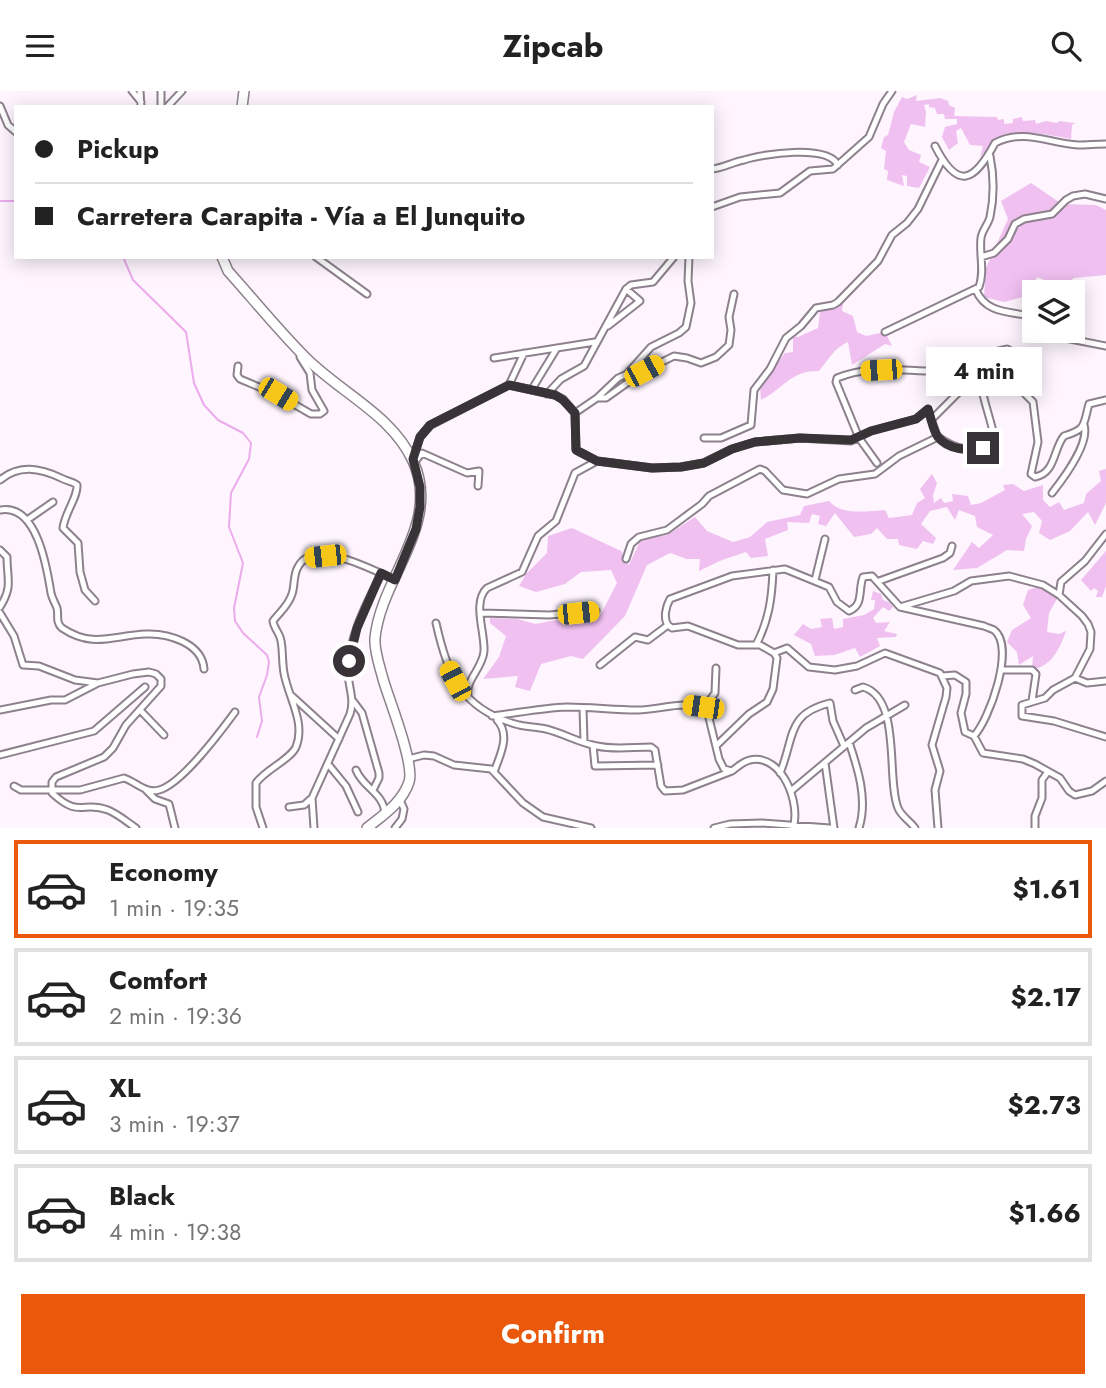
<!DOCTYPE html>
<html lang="en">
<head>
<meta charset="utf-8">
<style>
	:root { --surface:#fff; --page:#f2f2f2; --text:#222; --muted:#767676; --line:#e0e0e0; --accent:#ea580c }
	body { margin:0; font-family:Jost,sans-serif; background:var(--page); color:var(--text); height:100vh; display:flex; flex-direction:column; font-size:26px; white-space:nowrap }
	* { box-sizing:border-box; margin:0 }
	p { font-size:23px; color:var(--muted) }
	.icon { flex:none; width:38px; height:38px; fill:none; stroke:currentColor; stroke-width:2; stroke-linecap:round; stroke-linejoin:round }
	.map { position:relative; height:737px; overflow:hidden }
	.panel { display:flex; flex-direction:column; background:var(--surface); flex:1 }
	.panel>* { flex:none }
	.hud { position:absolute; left:14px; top:14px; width:700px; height:154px; border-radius:0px; box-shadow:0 4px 18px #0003; display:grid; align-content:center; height:154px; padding:0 21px; background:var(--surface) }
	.buttons { position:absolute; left:1022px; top:189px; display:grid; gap:14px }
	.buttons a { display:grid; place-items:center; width:63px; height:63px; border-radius:0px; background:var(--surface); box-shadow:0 4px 18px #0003; font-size:35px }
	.end { position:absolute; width:32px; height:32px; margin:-16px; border:9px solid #373337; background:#fff; box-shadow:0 0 0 4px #fff }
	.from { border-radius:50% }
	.bubble { position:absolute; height:49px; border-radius:0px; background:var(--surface); box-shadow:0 4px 18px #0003; font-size:23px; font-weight:700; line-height:49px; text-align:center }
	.car { position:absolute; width:21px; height:42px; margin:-21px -10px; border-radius:9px; box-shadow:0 0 5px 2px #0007; background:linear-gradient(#f5c518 24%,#345 0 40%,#f5c518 0 76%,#345 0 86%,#f5c518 0) }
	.hud b { display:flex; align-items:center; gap:24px; height:66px; font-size:26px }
	.hud b+b { border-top:2px solid var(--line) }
	.hud i { width:18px; height:18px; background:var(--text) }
	ul { padding:12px 0 0; list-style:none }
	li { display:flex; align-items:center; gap:21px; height:98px; margin:0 14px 10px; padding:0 7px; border:4px solid var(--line); border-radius:0px }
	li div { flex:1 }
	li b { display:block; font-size:26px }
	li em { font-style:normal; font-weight:700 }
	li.current { border-color:var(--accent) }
	li>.icon { width:63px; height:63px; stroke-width:1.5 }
	.button { display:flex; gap:14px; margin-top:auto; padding:14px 21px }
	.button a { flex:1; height:80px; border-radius:0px; background:var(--accent); color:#fff; font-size:28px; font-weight:700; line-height:80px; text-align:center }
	header { display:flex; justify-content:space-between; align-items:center; height:91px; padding:0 21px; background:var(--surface); font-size:32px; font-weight:700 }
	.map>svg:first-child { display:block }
	.green { fill:#f0c0f1 }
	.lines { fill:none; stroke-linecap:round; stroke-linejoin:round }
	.stream { stroke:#ecabed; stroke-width:2 }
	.street-casing { stroke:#8c818c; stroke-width:9 }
	.primary-casing { stroke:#8c818c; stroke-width:12 }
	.street { stroke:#fff; stroke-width:5 }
	.primary { stroke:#fff; stroke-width:9 }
	.route { stroke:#373337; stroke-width:9 }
</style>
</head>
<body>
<header><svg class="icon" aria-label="menu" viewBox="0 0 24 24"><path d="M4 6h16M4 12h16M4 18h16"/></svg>Zipcab<svg class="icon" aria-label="search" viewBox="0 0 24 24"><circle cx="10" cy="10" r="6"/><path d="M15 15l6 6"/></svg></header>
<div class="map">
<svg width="1106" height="737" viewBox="0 0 1106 737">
	<rect width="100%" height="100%" fill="#fef5fe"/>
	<!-- green -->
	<path class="green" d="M917 4 916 10 940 7 948 10 949 14 955 17 954 25 997 26 998 29 1004 28V33L1013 32V28L1022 26 1023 30 1035 29 1036 33 1046 30 1057 32 1059 30 1075 32 1072 34 1071 48C1050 44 1012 35 994 49 988 53 986 61 980 66L983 55 970 54 961 37 956 40 958 52 949 59 942 46 945 36 957 33V28H945L944 23H937L935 17 929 16V13L924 14 926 21 925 36 911 33 904 51 909 59 921 64 919 71 930 76 919 97 907 95V85L902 84 904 95 887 89 888 80 884 78 886 60 881 57 884 46 888 44 894 21 902 6 907 8Z
		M1031 92 1062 113 1096 114 1106 119V184L1074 187 1062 196 1037 186 1027 205 1004 211 984 206 986 177 1008 128 1001 110Z
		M843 213 842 220 853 225 857 241 866 245 885 241 892 255 885 253 852 274 848 251C833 258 829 268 819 280 791 279 783 298 761 309L760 295 785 262 793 261V245L798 246 818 237 820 221Z
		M1106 378V412L1095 434 1088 421 1070 440 1050 449 1039 442 1042 430 1034 421 1022 423 1032 435 1026 448 1024 460 1007 459 977 477 953 479 972 451 979 457 993 444 977 436 975 425 959 419 955 429 947 416 930 420 921 433 936 447 933 453 923 450 917 458 899 454 898 448H887L877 437 871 443 854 446 835 422 826 435 818 433 820 425 812 423 809 432 787 431 788 439 765 448 768 465 751 467 746 461 722 469 699 480 700 468H687L670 462 647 474 625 525 583 568 571 565 541 573 530 600 515 596 518 585 483 588 499 566 506 545 490 532V527L517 528 536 533 556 529 579 533 583 526 601 523 617 492 611 479 581 481 565 493 536 501 519 495 526 483 547 462 548 445 572 437 621 460 629 474 641 448 667 444 695 426 707 440 733 451 750 446 767 431 800 424 804 415 829 410C842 425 866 420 885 419L889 427 912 424 917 412 925 407 920 398 932 383 937 392 933 404 934 412 941 407 944 412 953 410 952 403 968 405 971 414 981 412 1005 399 1003 394 1013 393 1024 400 1043 394V409L1050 416 1059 411 1064 419 1084 412 1086 403 1101 390 1099 380Z
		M1106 460V495L1102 506H1096L1098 500 1094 497 1091 500 1081 489Z
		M1043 494 1057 508 1049 522 1047 541 1059 543 1066 540C1060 557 1052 575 1032 579L1033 565 1019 574 1017 561 1007 551 1012 539 1031 527 1023 514 1028 499Z
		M873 500 881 503 883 509 889 511 893 516 889 520 883 516 873 527 876 532 890 531 884 540 897 543 896 546 877 547 880 555 860 566 855 557 834 564 815 565 811 553 794 544 803 533 811 538 822 536 820 528 832 527 834 538 843 536V528L864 524 874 518 875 509H871Z"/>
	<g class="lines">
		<!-- stream -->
		<path class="stream" d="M0 110H16
			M123 166 133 189 186 241 194 292 204 314 218 329 243 342 251 352 249 368 231 402 229 436 243 472 234 517 235 530 243 542 267 564 269 571 267 584 259 606 262 630 257 646"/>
		<!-- street casing -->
		<g class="street-casing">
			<path id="street" d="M132 0 141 11
				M140 0 141 16
				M0 15 8 34 16 41
				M161 16V0
				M167 16 182 0
				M935 55C958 100 974 91 995 52 1024 37 1048 52 1078 54 1087 54 1097 53 1106 53
				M712 78C723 77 733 71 744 69 763 63 827 53 838 74
				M712 116 740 106 780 102 810 80 833 78 869 46 883 13 892 0
				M316 166 367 203
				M981 166 994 162 1008 148 1015 133 1024 128 1052 123 1066 109 1073 105 1085 103 1106 108
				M976 199C986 224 1013 220 1034 226
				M608 235 640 210 626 198
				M1055 240 1065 247 1106 255
				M885 241 979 196C985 180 979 164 981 147 982 139 988 134 990 126 994 107 994 85 990 65
				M494 267 595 251
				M238 275 237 284 240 288 278 304 311 323H320L324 320 312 299 310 282 300 266
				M509 294 524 262
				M532 298 557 257
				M547 303 561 288 584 275 626 198 631 194 653 191 674 166
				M597 307H606L644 280 674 265 687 267 701 272 716 266 729 254 731 239 729 226 734 203
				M575 322 597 307 618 287 627 283 651 256 679 242 686 236 691 212 688 190 689 166
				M931 329 979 281
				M704 347H721L751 334 754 299 770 278 786 247 801 235 816 217 833 214 838 211 878 170 892 144 907 132 918 118 942 69
				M413 368 420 346 431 334 509 294 555 304 563 308 575 322 576 359 597 370 652 377 681 376 703 372 732 358 755 351 800 347 851 350 871 340 916 328 928 319 937 345C953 357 981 368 994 346 992 327 969 278 986 265 991 261 1000 260 1007 258L1016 263 1018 296 1033 311 1038 351 1031 383 1035 386C1056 382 1053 358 1064 345 1087 338 1083 334 1089 313L1106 309
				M414 372 422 362 467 382 479 380 478 395
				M877 372 859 347 836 291 837 287C866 275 895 279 925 280 944 280 962 276 981 275
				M0 389C19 373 40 377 61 387 66 390 72 390 77 394 78 406 65 421 63 437L78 452 80 481 85 499 95 510
				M1052 402C1063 388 1090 352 1084 334
				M0 419C37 412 47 477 51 502 52 507 55 512 57 517 59 524 55 531 62 537 93 558 114 544 146 543 168 542 202 552 204 578
				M27 429 53 411
				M0 459 7 466C7 489 13 495 0 516
				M626 468 631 453 639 446 667 439 702 413 709 405 760 378 765 380 783 399 807 403 839 388 875 383 899 365 938 346
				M815 489 825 448
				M879 490 943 467 950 462 952 455
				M1059 504 1061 491 1085 470 1106 443
				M900 516 954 500 971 490 1009 485 1043 494 1059 504 1082 525 1088 533 1091 541 1090 558 1075 587 1053 599 1045 607 1022 614V625L1054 630 1106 646
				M0 522 14 545 23 574 39 575 75 589 98 592
				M481 522 549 524 596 520
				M436 532C448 585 462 619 519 634 528 636 537 636 546 638 563 642 579 652 597 655 614 659 633 656 651 656L655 659 661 695 665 700 683 699 732 680
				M668 534C663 527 666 515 670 508L732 485 785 478 829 496 837 511 849 520C864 514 858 499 863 486L872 485 900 516 984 535C986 536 992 538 994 539 1016 556 989 629 974 645
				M756 554C769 529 772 507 773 479
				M774 562 787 557 809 576 835 579 857 575 885 562 940 582 947 597 946 606 932 654 940 680 935 699 938 737
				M600 574 635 546 648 549 668 534 672 537 688 535 738 554H760L774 562 777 567 773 598 767 611 749 623 717 654
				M1002 579H1032L1036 583 1032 610
				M942 585 955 584 966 591V603L961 622 965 641 974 645 983 662 1023 668 1035 673 1060 687 1069 700 1075 704 1092 700 1106 690
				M1075 587 1087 592 1106 590
				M855 599 863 596C902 607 886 688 898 717 901 725 910 730 915 737
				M292 605 339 648
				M468 605C465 589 483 577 484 560 485 541 472 511 487 497L522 481 538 445 556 430 575 382 597 370
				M353 610 362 622 379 682V687L373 699
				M583 617 584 651
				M704 617 715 602 716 577
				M0 619 51 609H65L98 592 133 583 149 581 156 583 161 588V595L126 634 113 657 104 666 56 686 52 691V702C80 728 82 709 108 719 118 723 127 731 136 737
				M140 619 164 644
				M492 625C517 622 542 617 567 616 591 616 614 619 638 619 660 619 686 608 707 619L719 668 724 678 732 680C737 676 744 670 750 669 783 662 801 714 793 737
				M849 651C858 678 868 709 859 737
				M593 654 595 675 658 674
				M0 664 94 640 145 596
				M408 668 424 664 434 665 454 674 491 678 523 712 543 726 591 737
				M825 672 834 737
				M328 673 346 695 358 721
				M356 679C363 697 384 702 385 723
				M494 681C500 664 511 644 497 629
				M780 682C795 646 786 623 830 612L833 630 844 655
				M14 695 21 699H80L124 687C136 691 146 703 159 699 182 693 221 640 235 621
				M146 699 155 708 169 713 175 737
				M791 700 866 637 905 614
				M312 707 314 737
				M289 716 304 714 312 707 350 623C355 607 348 596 348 580 349 546 366 513 381 483
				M263 737 256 716V692C266 678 290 669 296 656 306 631 288 606 284 582 282 571 283 560 281 550 280 542 274 538 273 530 279 522 289 514 292 503 295 495 293 484 298 476 313 446 375 480 395 489
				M395 737 402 728 404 718 400 709
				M714 737 730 733 762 732 830 737
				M1035 737V725L1042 707V689L1047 682"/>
		</g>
		<!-- primary casing -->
		<g class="primary-casing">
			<path id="primary" d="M242 16 244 0
				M222 166 228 180C254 209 279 240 306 267 341 302 392 324 413 370 442 433 381 486 375 547 374 560 380 576 383 588 389 609 415 673 409 691 402 712 383 724 367 737"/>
		</g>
		<!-- street -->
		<use href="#street" class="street"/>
		<!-- primary -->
		<use href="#primary" class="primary"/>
	</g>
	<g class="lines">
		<!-- route -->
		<path class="route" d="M349 570 357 537 381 482 395 489 416 438 420 416V396L413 368 420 346 430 334 509 294 555 304 563 309 575 322 576 359 597 370 652 377 681 376 704 372 732 358 755 351 800 347 851 349 871 340 916 328 928 318C931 326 933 340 938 346 948 359 969 360 983 357"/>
	</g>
</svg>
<div class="buttons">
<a><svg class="icon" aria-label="layers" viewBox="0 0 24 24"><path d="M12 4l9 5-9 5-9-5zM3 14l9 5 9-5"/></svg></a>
</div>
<i class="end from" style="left:349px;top:570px"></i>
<i class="end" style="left:983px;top:357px"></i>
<div class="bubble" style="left:926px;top:256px;width:116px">4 min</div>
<i class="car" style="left:881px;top:279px;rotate:267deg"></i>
<i class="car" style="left:644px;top:280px;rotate:62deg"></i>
<i class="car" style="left:278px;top:303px;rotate:121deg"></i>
<i class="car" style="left:325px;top:465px;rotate:264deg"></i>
<i class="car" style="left:578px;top:522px;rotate:84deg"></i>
<i class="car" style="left:455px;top:590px;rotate:332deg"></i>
<i class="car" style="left:703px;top:616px;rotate:278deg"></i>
<div class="hud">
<b><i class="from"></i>Pickup</b>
<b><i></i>Carretera Carapita - Vía a El Junquito</b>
</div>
</div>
<section class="panel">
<ul>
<li class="current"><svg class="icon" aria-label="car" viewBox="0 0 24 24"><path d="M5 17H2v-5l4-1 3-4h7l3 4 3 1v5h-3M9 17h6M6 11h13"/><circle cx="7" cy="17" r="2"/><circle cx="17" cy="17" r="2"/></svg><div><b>Economy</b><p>1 min · 19:35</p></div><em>$1.61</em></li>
<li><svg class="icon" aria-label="car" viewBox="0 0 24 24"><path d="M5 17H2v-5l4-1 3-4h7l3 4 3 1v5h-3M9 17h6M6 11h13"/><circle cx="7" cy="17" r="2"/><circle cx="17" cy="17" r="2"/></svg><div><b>Comfort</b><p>2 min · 19:36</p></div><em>$2.17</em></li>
<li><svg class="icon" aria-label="car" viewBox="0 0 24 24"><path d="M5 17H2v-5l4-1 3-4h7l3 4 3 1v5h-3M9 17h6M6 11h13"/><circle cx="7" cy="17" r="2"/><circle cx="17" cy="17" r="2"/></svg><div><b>XL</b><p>3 min · 19:37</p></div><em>$2.73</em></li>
<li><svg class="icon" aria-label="car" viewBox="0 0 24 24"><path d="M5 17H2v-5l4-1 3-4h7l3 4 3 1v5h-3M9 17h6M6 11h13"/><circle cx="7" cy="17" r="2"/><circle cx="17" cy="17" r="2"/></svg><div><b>Black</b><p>4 min · 19:38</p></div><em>$1.66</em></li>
</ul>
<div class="button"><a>Confirm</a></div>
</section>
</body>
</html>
